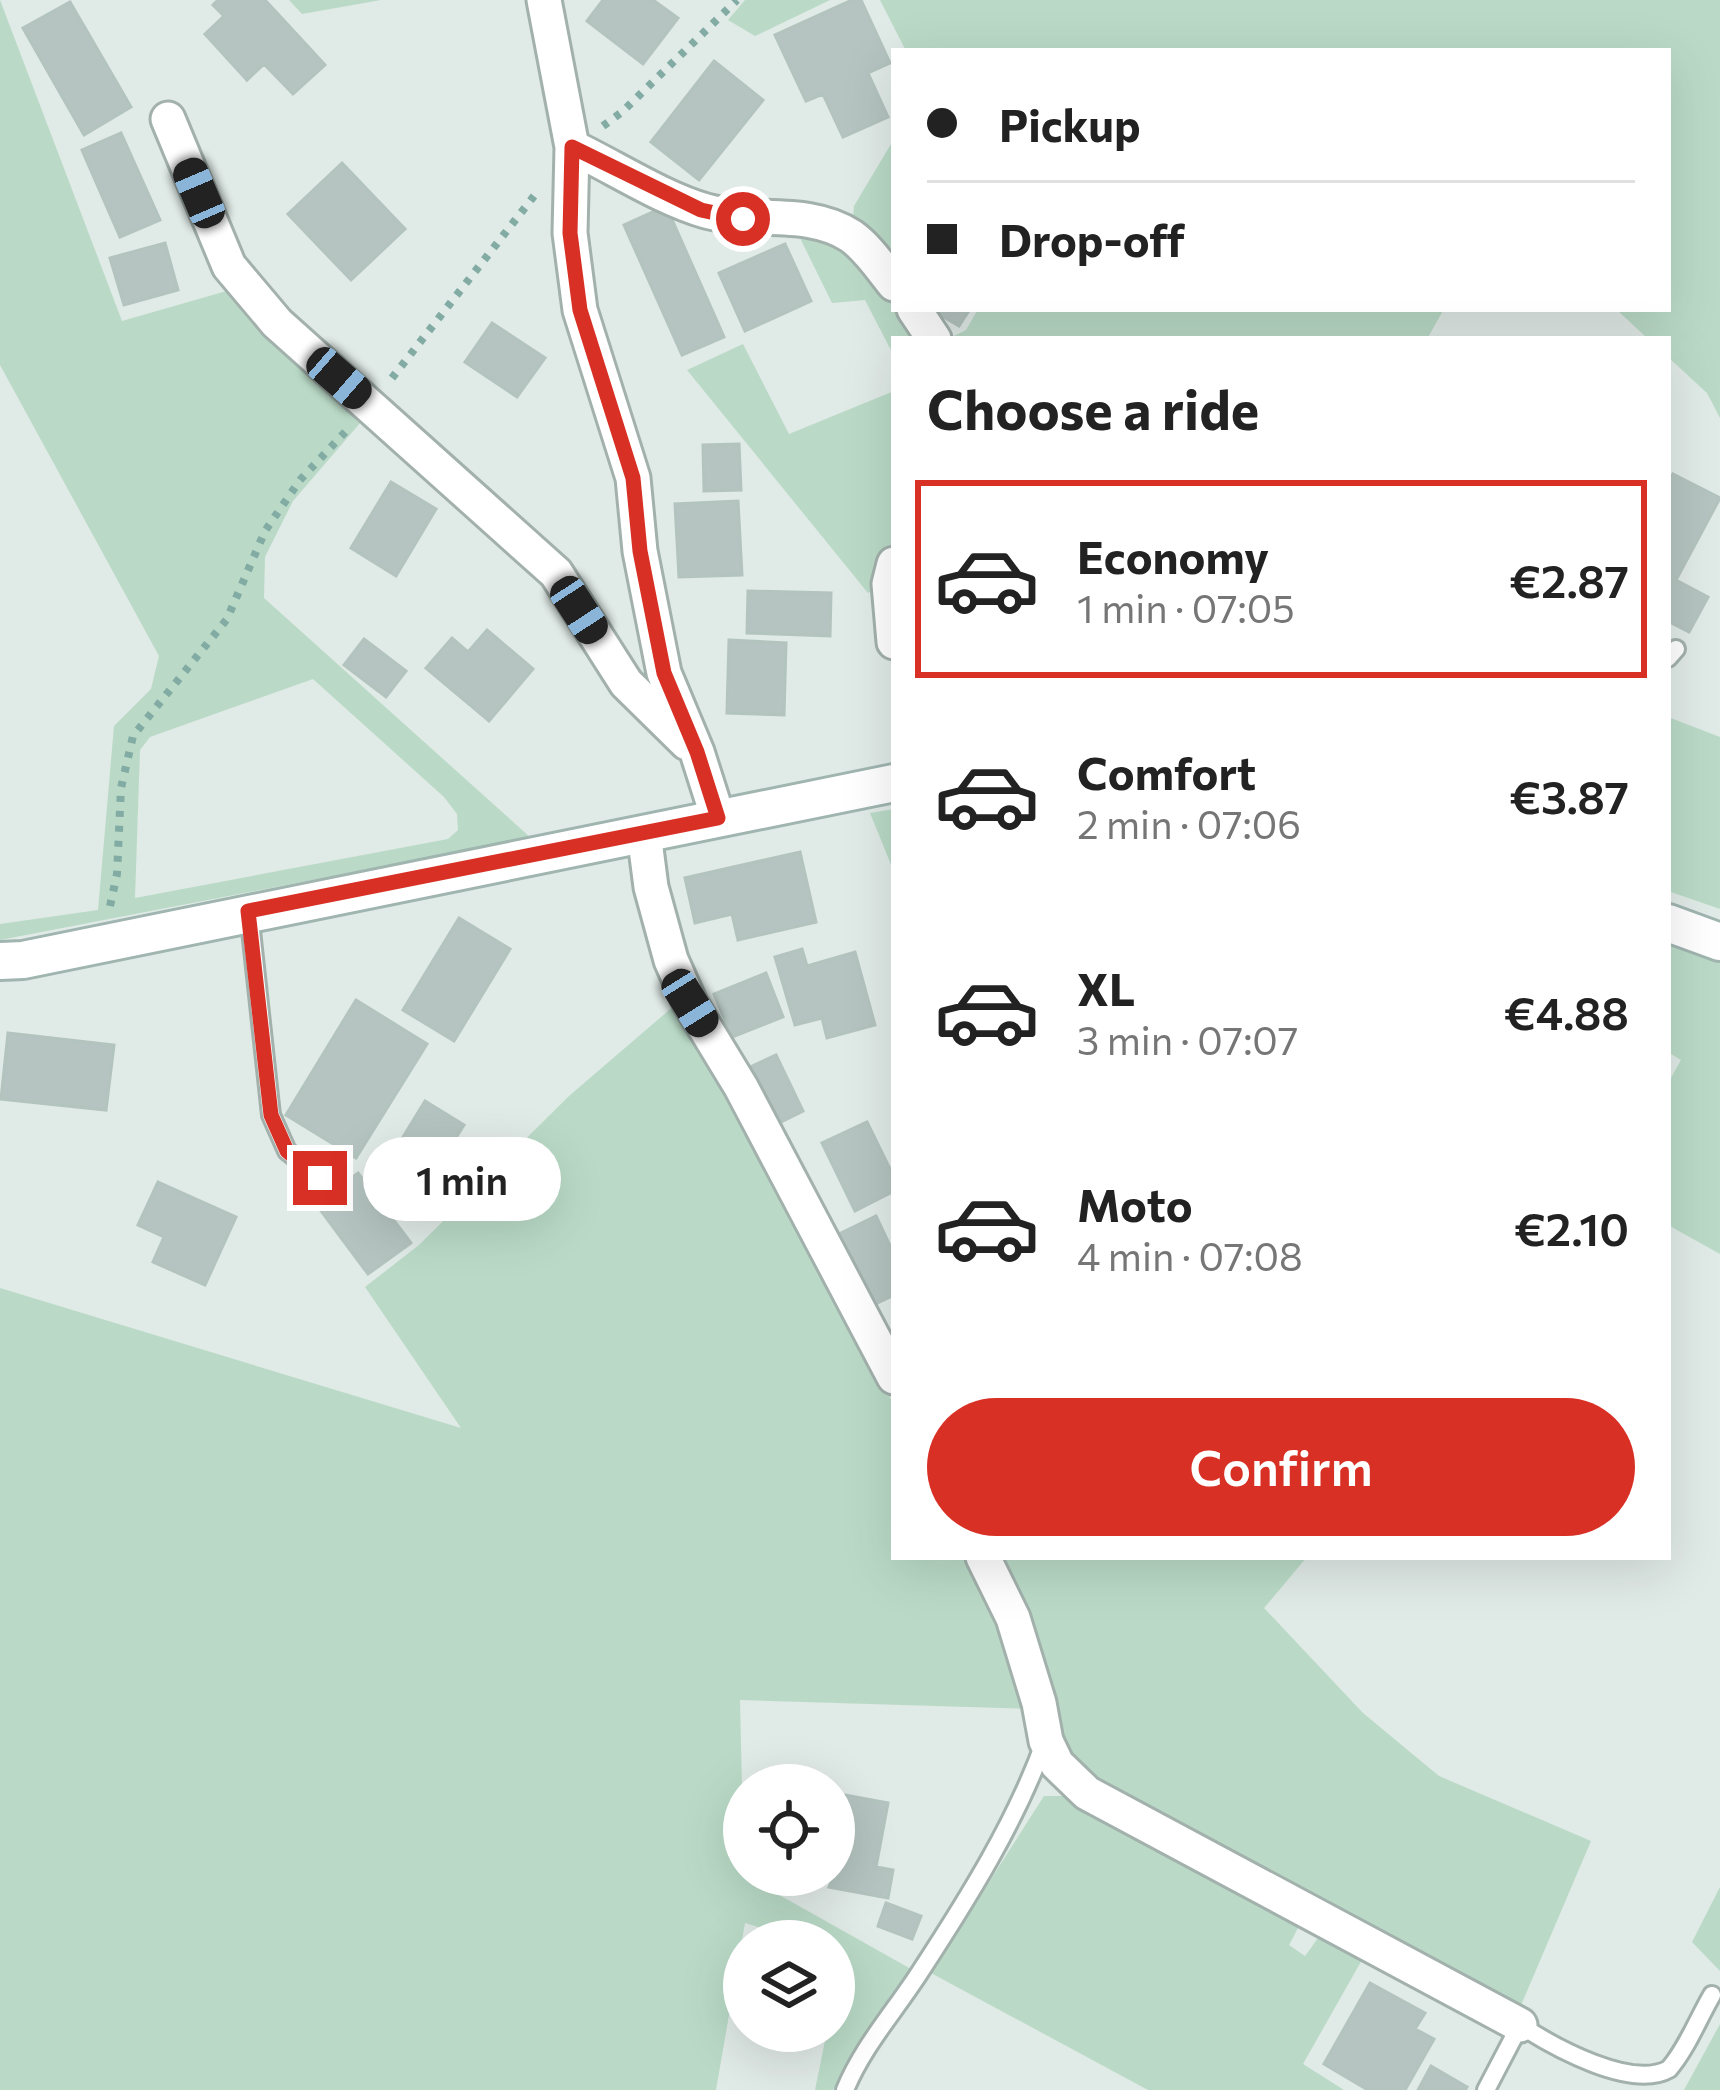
<!DOCTYPE html>
<html lang="en">
<head>
<meta charset="utf-8">
<style>
	:root { --surface:#fff; --page:#f2f2f2; --text:#222; --muted:#767676; --line:#e0e0e0; --accent:#d93025 }
	body { margin:0; font-family:Commissioner,sans-serif; background:var(--page); color:var(--text); height:100vh; display:flex; flex-direction:column; font-size:45px; white-space:nowrap }
	* { box-sizing:border-box; margin:0 }
	p { font-size:39px; color:var(--muted) }
	.icon { flex:none; width:66px; height:66px; fill:none; stroke:currentColor; stroke-width:2; stroke-linecap:round; stroke-linejoin:round }
	.map { position:relative; flex:1; overflow:hidden }
	.side { position:absolute; left:891px; top:336px; width:780px; height:1224px; display:flex; flex-direction:column; background:var(--surface); border-radius:0px; box-shadow:0 12px 48px #0002 }
	.side>* { flex:none }
	.banner { position:absolute; left:891px; top:48px; width:780px; height:264px; border-radius:0px; box-shadow:0 12px 48px #0002; display:grid; align-content:center; height:264px; padding:0 36px; background:var(--surface) }
	.fabs { position:absolute; left:723px; top:1764px; display:grid; gap:24px }
	.fabs a { display:grid; place-items:center; width:132px; height:132px; border-radius:50%; background:var(--surface); box-shadow:0 12px 48px #0002; font-size:60px }
	.end { position:absolute; width:54px; height:54px; margin:-27px; border:15px solid #d93025; background:#fff; box-shadow:0 0 0 6px #fff }
	.from { border-radius:50% }
	.bubble { position:absolute; height:84px; border-radius:42px; background:var(--surface); box-shadow:0 12px 48px #0002; font-size:39px; font-weight:600; line-height:84px; text-align:center }
	.car { position:absolute; width:36px; height:72px; margin:-36px -18px; border-radius:15px; box-shadow:0 0 9px 3px #0007; background:linear-gradient(#222 24%,#8ab4d8 0 40%,#222 0 76%,#8ab4d8 0 86%,#222 0) }
	.banner b { display:flex; align-items:center; gap:42px; height:114px; font-size:45px }
	.banner b+b { border-top:3px solid var(--line) }
	.banner i { width:30px; height:30px; background:var(--text) }
	ul { padding:0; list-style:none }
	li { display:flex; align-items:center; gap:36px; height:198px; margin:0 24px 18px; padding:0 12px; border:6px solid transparent; border-radius:0px }
	li div { flex:1 }
	li b { display:block; font-size:45px }
	li em { font-style:normal; font-weight:600 }
	li.on { border-color:var(--accent) }
	li>.icon { width:108px; height:108px; stroke-width:1.5 }
	h2 { padding:0 36px; font-size:54px; line-height:144px }
	.primary-button { display:flex; gap:24px; margin-top:auto; padding:24px 36px }
	.primary-button a { flex:1; height:138px; border-radius:72px; background:var(--accent); color:#fff; font-size:48px; font-weight:600; line-height:138px; text-align:center }
	.map>svg:first-child { display:block }
	.green { fill:#badac7; fill-rule:evenodd }
	.building { fill:#b5c4c0; stroke:#b3c3be; stroke-width:3 }
	.lines { fill:none; stroke-linecap:round; stroke-linejoin:round }
	.service-casing { stroke:#a3b1ad; stroke-width:22 }
	.minor-casing { stroke:#a3b1ad; stroke-width:39 }
	.secondary-casing { stroke:#a0b5b0; stroke-width:42 }
	.path { stroke:#82aba4; stroke-width:8; stroke-dasharray:6 9; stroke-linecap:butt }
	.service { stroke:#fff; stroke-width:16 }
	.minor { stroke:#fff; stroke-width:33 }
	.secondary { stroke:#fff; stroke-width:36 }
	.route { stroke:#d93025; stroke-width:15 }
</style>
</head>
<body>
<div class="map">
<svg width="1720" height="2090" viewBox="0 0 1720 2090">
	<rect width="100%" height="100%" fill="#e0eae6"/>
	<!-- green -->
	<path class="green" d="M0 0 122 321 230 290 367 415 293 501 265 557 264 598 531 838 0 940V924L98 910 114 726 151 689 159 656 0 365ZM313 679 444 797 457 814 458 830 448 839 135 898 140 750 150 737Z
		M289 0H381L302 14Z
		M745 0H830L755 36 728 20Z
		M880 0H1720V418L1707 393 1668 357V339H1648L1616 309H1668V51H906Z
		M894 139V270L853 221 854 206Z
		M818 233 829 235 894 297V309H903L917 339H894V356L865 300 832 303 800 238Z
		M978 309H1444L1427 339H948L966 330Z
		M743 344 789 434 894 391V529L884 585 868 593 687 370Z
		M1668 717 1720 737V909L1668 891Z
		M894 809V872L870 813Z
		M1668 944 1720 961V1254L1668 1225V1083L1681 1060 1668 1052Z
		M675 1005 724 1086 894 1405V1557H972L1032 1709 740 1700 744 1875 911 1969 892 1993 833 2090H815L827 2031H834V1992L841 1952 834 1950V1941H804L745 1923 716 2090H0V1288L461 1428 365 1287 419 1245 569 1096Z
		M995 1557H1307L1264 1608 1363 1713 1439 1776 1591 1841 1519 2010 1353 1916 1093 1785 1058 1733Z
		M1044 1796H1063L1305 1915 1289 1945 1305 1956 1326 1927 1367 1951 1303 2064 1344 2090H1148L931 1973Z
		M1720 1887V1971L1692 1942Z
		M1720 2024V2090H1684Z"/>
	<!-- building -->
	<path class="building" d="M218 0H265L325 65 293 94 264 64 247 80 205 34 224 16 213 5Z
		M603 0H653L678 18 643 64 587 21Z
		M852 0H861L890 63 868 73 888 117 843 137 823 94 806 101 775 35Z
		M70 2 131 107 84 135 23 28Z
		M714 61 763 100 699 180 651 142Z
		M121 133 160 220 120 237 82 150Z
		M342 163 405 229 351 280 288 214Z
		M666 206 724 337 682 355 624 225Z
		M165 243 178 290 124 305 110 258Z
		M785 244 811 301 745 331 719 273Z
		M930 309H970L959 326Z
		M492 323 545 358 517 397 465 362Z
		M739 444 741 490 704 491 703 445Z
		M1673 474 1720 498 1676 580 1708 597 1689 632 1668 621V482Z
		M391 482 436 509 396 576 351 548Z
		M738 501 742 575 679 577 675 504Z
		M748 591 831 593 830 636 747 633Z
		M487 630 533 669 489 721 426 668 452 638 468 652Z
		M364 639 406 671 386 697 344 665Z
		M729 640 786 643 784 715 727 713Z
		M800 852 816 922 738 940 732 914 695 923 685 878Z
		M459 918 510 949 454 1041 403 1010Z
		M802 949 807 966 855 952 875 1025 827 1038 822 1018 795 1025 775 957Z
		M766 973 783 1017 732 1037 714 994Z
		M356 1000 427 1044 356 1158 286 1115Z
		M8 1033 114 1045 106 1110 1 1099Z
		M776 1055 803 1111 775 1125 748 1068Z
		M425 1101 464 1125 438 1166 400 1142Z
		M867 1122 894 1177V1191L855 1211 822 1143Z
		M358 1173 411 1243 368 1274 316 1204Z
		M158 1182 236 1217 205 1285 153 1262 164 1237 138 1225Z
		M876 1216 894 1254V1295L869 1307 835 1236Z
		M834 1793 888 1803 876 1867 893 1870 888 1898 829 1887 834 1875Z
		M886 1903 921 1916 912 1939 878 1926Z
		M1370 1983 1425 2013 1415 2029 1434 2039 1405 2090H1368L1324 2064Z
		M1431 2066 1467 2087 1465 2090H1418Z"/>
	<g class="lines">
		<!-- service casing -->
		<g class="service-casing">
			<path id="service" d="M1668 658 1676 649
				M249 912 271 1115 287 1151 320 1177
				M845 2090C863 2046 895 2011 920 1972 967 1900 1016 1822 1045 1741
				M1486 2090 1520 2025C1555 2048 1632 2090 1669 2069 1687 2048 1698 2019 1712 1995"/>
		</g>
		<!-- minor casing -->
		<g class="minor-casing">
			<path id="minor" d="M544 0 572 147 570 233 580 310 633 478 640 551 664 673 697 752 718 818
				M168 119 229 266 277 323 556 573 626 683 687 743
				M572 147C614 167 663 199 706 211 753 224 809 208 851 236 868 248 881 268 894 284
				M914 309 934 339
				M894 564 889 584 894 642
				M644 833 651 887 671 960 690 1003 741 1087 894 1377
				M983 1557 1013 1618 1039 1703 1046 1741 1057 1764 1087 1793 1520 2025"/>
		</g>
		<!-- secondary casing -->
		<g class="secondary-casing">
			<path id="secondary" d="M1668 923 1720 942
				M0 961 23 960 894 783"/>
		</g>
		<!-- path -->
		<path class="path" d="M603 126 622 112 737 0
			M392 378 534 196
			M110 906 117 874 121 788 133 736 227 619 265 531 300 480 347 430"/>
		<!-- service -->
		<use href="#service" class="service"/>
		<!-- minor -->
		<use href="#minor" class="minor"/>
		<!-- secondary -->
		<use href="#secondary" class="secondary"/>
	</g>
	<g class="lines">
		<!-- route -->
		<path class="route" d="M320 1178 287 1151 271 1115 248 911 718 818 697 752 664 673 640 551 633 478 580 310 570 233 572 147 701 210 743 219"/>
	</g>
</svg>
<div class="fabs">
<a><svg class="icon" aria-label="locate" viewBox="0 0 24 24"><circle cx="12" cy="12" r="6"/><path d="M12 2v4M12 18v4M2 12h4M18 12h4"/></svg></a>
<a><svg class="icon" aria-label="layers" viewBox="0 0 24 24"><path d="M12 4l9 5-9 5-9-5zM3 14l9 5 9-5"/></svg></a>
</div>
<i class="end from" style="left:743px;top:219px"></i>
<i class="end" style="left:320px;top:1178px"></i>
<div class="bubble" style="left:363px;top:1137px;width:198px">1 min</div>
<i class="car" style="left:199px;top:193px;rotate:337deg"></i>
<i class="car" style="left:339px;top:378px;rotate:131deg"></i>
<i class="car" style="left:579px;top:610px;rotate:147deg"></i>
<i class="car" style="left:690px;top:1003px;rotate:148deg"></i>
<div class="banner">
<b><i class="from"></i>Pickup</b>
<b><i></i>Drop-off</b>
</div>
<section class="side">
<h2>Choose a ride</h2>
<ul>
<li class="on"><svg class="icon" aria-label="car" viewBox="0 0 24 24"><path d="M5 17H2v-5l4-1 3-4h7l3 4 3 1v5h-3M9 17h6M6 11h13"/><circle cx="7" cy="17" r="2"/><circle cx="17" cy="17" r="2"/></svg><div><b>Economy</b><p>1 min · 07:05</p></div><em>€2.87</em></li>
<li><svg class="icon" aria-label="car" viewBox="0 0 24 24"><path d="M5 17H2v-5l4-1 3-4h7l3 4 3 1v5h-3M9 17h6M6 11h13"/><circle cx="7" cy="17" r="2"/><circle cx="17" cy="17" r="2"/></svg><div><b>Comfort</b><p>2 min · 07:06</p></div><em>€3.87</em></li>
<li><svg class="icon" aria-label="car" viewBox="0 0 24 24"><path d="M5 17H2v-5l4-1 3-4h7l3 4 3 1v5h-3M9 17h6M6 11h13"/><circle cx="7" cy="17" r="2"/><circle cx="17" cy="17" r="2"/></svg><div><b>XL</b><p>3 min · 07:07</p></div><em>€4.88</em></li>
<li><svg class="icon" aria-label="car" viewBox="0 0 24 24"><path d="M5 17H2v-5l4-1 3-4h7l3 4 3 1v5h-3M9 17h6M6 11h13"/><circle cx="7" cy="17" r="2"/><circle cx="17" cy="17" r="2"/></svg><div><b>Moto</b><p>4 min · 07:08</p></div><em>€2.10</em></li>
</ul>
<div class="primary-button"><a>Confirm</a></div>
</section>
</div>
</body>
</html>
